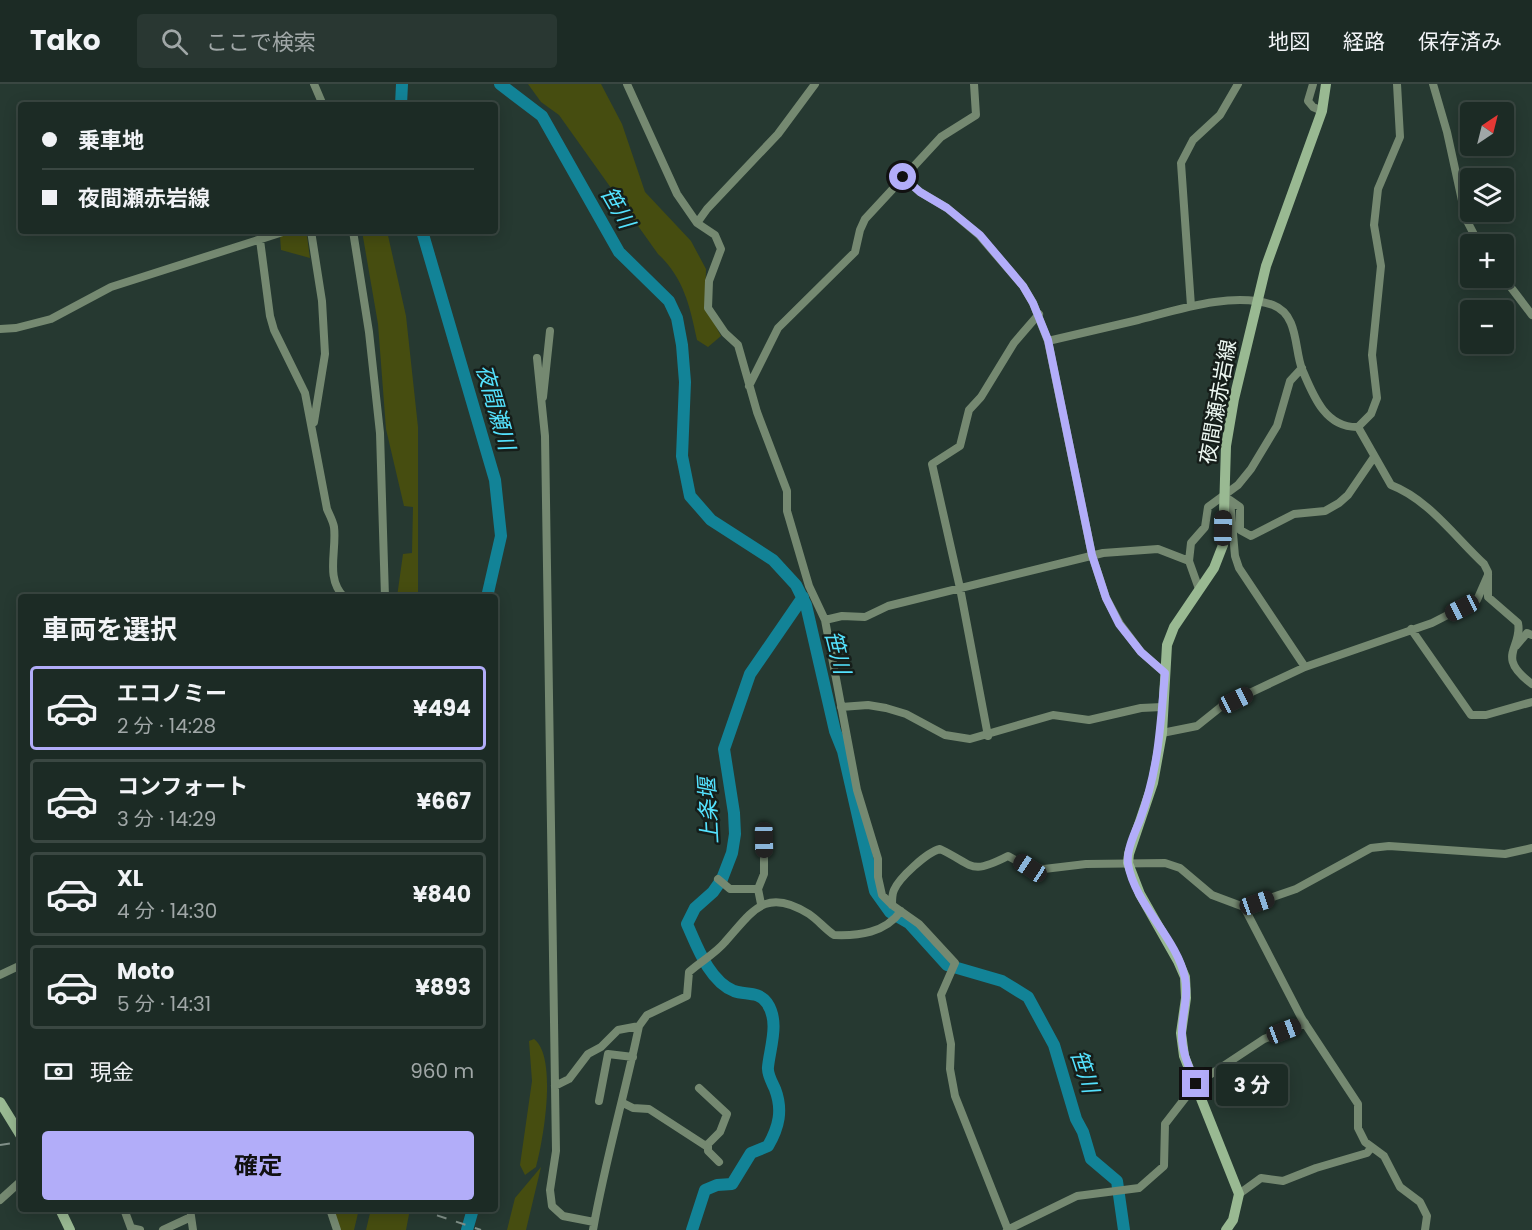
<!DOCTYPE html>
<html lang="ja">
<head>
<meta charset="utf-8">
<style>
	:root { --surface:#1c2b25; --page:#293732; --text:#f1f3f6; --muted:#a0a7a7; --line:#3a4742; --accent:#b2adf9 }
	body { margin:0; font-family:Poppins,"Noto Sans JP",sans-serif; background:var(--page); color:var(--text); height:100vh; display:flex; flex-direction:column; font-size:22px; white-space:nowrap }
	* { box-sizing:border-box; margin:0 }
	p { font-size:20px; color:var(--muted) }
	.icon { flex:none; width:33px; height:33px; fill:none; stroke:currentColor; stroke-width:2; stroke-linecap:round; stroke-linejoin:round }
	.map { position:relative; flex:1; overflow:hidden }
	.sheet { position:absolute; left:18px; top:510px; width:480px; height:618px; display:flex; flex-direction:column; background:var(--surface); border-radius:6px; box-shadow:0 3px 15px #0003,0 0 0 2px var(--line) }
	.sheet>* { flex:none }
	.guide { position:absolute; left:18px; top:18px; width:480px; height:132px; border-radius:6px; box-shadow:0 3px 15px #0003,0 0 0 2px var(--line); display:grid; align-content:center; height:132px; padding:0 24px; background:var(--surface) }
	.needle { width:39px; rotate:35deg }
	.buttons { position:absolute; left:1460px; top:18px; display:grid; gap:12px }
	.buttons a { display:grid; place-items:center; width:54px; height:54px; border-radius:6px; background:var(--surface); box-shadow:0 3px 15px #0003,0 0 0 2px var(--line); font-size:30px }
	.end { position:absolute; width:27px; height:27px; margin:-14px; border:8px solid #b2adf9; background:#111; box-shadow:0 0 0 3px #111 }
	.from { border-radius:50% }
	.bubble { position:absolute; height:42px; border-radius:6px; background:var(--surface); box-shadow:0 3px 15px #0003,0 0 0 2px var(--line); font-size:20px; font-weight:700; line-height:42px; text-align:center }
	.car { position:absolute; width:18px; height:36px; margin:-18px -9px; border-radius:8px; box-shadow:0 0 4px 2px #0007; background:linear-gradient(#222 24%,#8ab4d8 0 40%,#222 0 76%,#8ab4d8 0 86%,#222 0) }
	.guide b { display:flex; align-items:center; gap:21px; height:57px; font-size:22px }
	.guide b+b { border-top:2px solid var(--line) }
	.guide i { width:15px; height:15px; background:var(--text) }
	ul { padding:0; list-style:none }
	li { display:flex; align-items:center; gap:18px; height:84px; margin:0 12px 9px; padding:0 12px; border:3px solid var(--line); border-radius:6px }
	li div { flex:1 }
	li b { display:block; font-size:22px }
	li em { font-style:normal; font-weight:700 }
	li.current { border-color:var(--accent) }
	li>.icon { width:54px; height:54px; stroke-width:1.5 }
	h2 { padding:0 24px; font-size:27px; line-height:72px }
	.pay { display:flex; align-items:center; gap:15px; height:66px; padding:0 24px; font-size:22px }
	.pay p { margin-inline-start:auto }
	.action { display:flex; gap:12px; margin-top:auto; padding:12px 24px }
	.action a { flex:1; height:69px; border-radius:6px; background:var(--accent); color:#111; font-size:24px; font-weight:700; line-height:69px; text-align:center }
	header { display:flex; align-items:center; gap:36px; box-sizing:border-box; height:84px; padding:0 30px; background:var(--surface); border-bottom:2px solid var(--line) }
	header strong { font-size:28px }
	nav { display:flex; gap:33px; margin-inline-start:auto; font-size:21px }
	.search { width:420px; height:54px; background:var(--page); display:flex; align-items:center; gap:15px; box-sizing:border-box; padding:0 21px; border-radius:6px; color:var(--muted); font-size:22px }
	.map>svg:first-child { display:block }
	.green { fill:#464d10 }
	.lines { fill:none; stroke-linecap:round; stroke-linejoin:round }
	.river { stroke:#128397; stroke-width:12 }
	.minor { stroke:#758971; stroke-width:8 }
	.secondary { stroke:#99b992; stroke-width:10 }
	.rail { stroke:#819089; stroke-width:2; stroke-dasharray:10 10; stroke-linecap:butt }
	.route { stroke:#b2adf9; stroke-width:8 }
	.labels { text-anchor:middle; stroke-width:5; stroke-linejoin:round; paint-order:stroke }
	.street-label { font-size:21px; fill:#ecf7f1; stroke:#161e1a }
	.water-label { font-size:22px; font-style:italic; fill:#54e2fe; stroke:#161e1a }
</style>
</head>
<body>
<header>
<strong>Tako</strong>
<div class="search"><svg class="icon" aria-label="search" viewBox="0 0 24 24"><circle cx="10" cy="10" r="6"/><path d="M15 15l6 6"/></svg>ここで検索</div>
<nav><a>地図</a><a>経路</a><a>保存済み</a></nav>
</header>
<div class="map">
<svg width="1532" height="1146" viewBox="0 0 1532 1146">
	<rect width="100%" height="100%" fill="#263931"/>
	<!-- green -->
	<path class="green" d="M528 0H601L622 40 645 108 691 157 706 185 705 222 721 252 708 263 697 256C690 223 684 194 658 170L559 31 541 18Z
		M302 147 307 152 310 174 281 166 280 152Z
		M362 147H387L406 232 418 343V513H397L403 470 412 469 413 423 404 422 386 345 378 240Z
		M534 955C558 973 543 1058 536 1083L525 1091 520 1081 532 997 529 957Z
		M541 1083 526 1146H507L515 1114Z
		M334 1125H359L354 1146H339Z
		M371 1125H410L406 1146H366Z"/>
	<g class="lines">
		<!-- river -->
		<path class="river" d="M500 0 542 32 619 168 669 217 677 234 682 261 685 298 682 372 690 412 711 436 773 476 796 501 806 521 835 647 843 667 875 807 890 828 909 839 947 881 1002 897 1028 913 1054 961 1076 1035 1083 1048 1091 1075 1117 1097 1124 1146
			M401 21 402 0
			M422 147 495 396 501 452 487 513
			M467 1146 473 1125
			M692 1146 705 1106 717 1101 732 1100 751 1069 768 1062C779 1043 783 1026 775 1005 772 998 767 990 768 983 770 963 780 938 767 919 759 907 745 911 734 907 709 897 697 862 687 840L695 824 713 808 722 795 732 769 735 750 734 729 724 665 750 590 803 513"/>
		<!-- minor -->
		<path class="minor" d="M314 0 323 21
			M627 0 677 110 697 139 715 151 721 165 709 197 708 224 725 249 738 261 757 328 787 407V427L809 502 825 536 857 706 878 775V793L882 811 892 821 919 840 955 879 941 911 951 960 950 985 955 1012 1008 1146
			M1313 0 1308 17 1313 23 1322 27
			M1433 0 1447 48 1466 135 1479 160
			M903 93 920 108 947 124 979 151 1023 202 1033 219 1048 257 1092 471 1106 514 1120 540 1141 568 1165 589
			M697 139 707 125 778 50 815 0
			M311 147 322 217 325 270 314 338
			M353 147 369 248 380 349 385 513
			M260 156 270 232 274 246 305 309 327 425C329 430 333 437 334 443 337 467 325 494 344 513
			M1503 193 1532 231
			M1191 222 1181 79 1193 56 1220 31 1238 0
			M0 245 16 244 51 235 111 203 286 147
			M1048 257C1078 250 1108 243 1138 236 1177 226 1233 207 1273 221 1299 231 1294 265 1302 285 1313 311 1325 344 1358 343L1371 330 1377 314 1372 271 1381 182 1374 141 1378 105 1400 53 1397 0
			M537 274 545 352 556 1067 550 1106 552 1122 563 1132 594 1138
			M749 302 778 244 855 168 860 146 865 135 941 53 976 31 974 0
			M543 313 550 247
			M1358 343 1391 401C1428 415 1455 453 1484 480L1488 488V513L1518 539C1523 564 1494 572 1532 600
			M1227 415 1230 416 1235 472 1239 484 1305 583
			M1230 416 1240 423V446L1251 452 1294 430 1325 427 1339 419 1348 411 1374 373
			M1199 505 1189 477 1191 459 1205 443 1208 423 1238 401 1251 385 1277 342 1290 297 1302 284
			M825 536 842 532 865 533 888 522 1103 469 1158 465 1189 477
			M1411 545 1471 631H1486L1532 618
			M1516 562 1527 549 1532 551
			M841 623 868 621 886 624 906 630 945 651 970 655 1053 631 1089 636 1141 624 1162 623
			M1162 649 1197 642 1222 622 1305 583 1432 539 1477 516 1488 491
			M988 652 960 504 932 380 960 362 969 326 981 313 1014 259 1039 230
			M718 795 730 805H758L761 820
			M758 805 764 790V756
			M892 821C892 817 892 810 894 806 899 794 927 768 940 765 974 781 969 792 1008 772L1030 784 1044 785 1086 780 1165 779 1180 784 1212 811 1244 823 1296 805 1371 764 1389 762 1505 770 1532 764
			M1244 823 1302 935 1358 1020V1044L1365 1058 1384 1072 1400 1103 1420 1118 1427 1132 1425 1146
			M0 891 21 881
			M555 1002 569 995 588 970 601 963 618 946 639 942
			M599 1017 608 970 633 973
			M623 1019 633 1024 649 1025 706 1062 720 1048 727 1030 699 1004
			M708 1060V1067L719 1078
			M1239 1110 1261 1094 1283 1097 1316 1084 1367 1069 1371 1064
			M0 1116 21 1097
			M124 1125 131 1144 140 1146
			M190 1125 193 1146
			M330 1125 337 1146
			M163 1146 191 1133
			M593 1146C605 1077 625 1010 639 942L647 931 687 912 689 888C701 877 715 870 725 858 752 828 765 802 809 830 818 836 825 845 834 851 859 852 885 849 901 827
			M1007 1146 1077 1112 1139 1104 1164 1082 1165 1040 1196 1000 1264 955 1305 939"/>
		<!-- secondary -->
		<path class="secondary" d="M0 1018 21 1052
			M60 1125 70 1146
			M1226 1146 1233 1136 1239 1110 1184 972 1181 949 1186 914 1185 893 1178 877 1140 810 1128 779 1129 770 1153 699 1162 649 1167 561 1174 543 1214 484 1223 461 1226 362 1234 315 1266 182 1322 27 1326 0"/>
		<!-- rail -->
		<path class="rail" d="M0 1061 21 1058
			M418 1125 481 1146"/>
	</g>
	<g class="lines">
		<!-- route -->
		<path class="route" d="M903 93 920 108 947 124 980 151 1023 202 1033 219 1048 256 1092 471 1106 514 1119 540 1141 568 1165 589C1160 645 1159 683 1140 736 1135 748 1126 767 1128 780 1135 821 1177 854 1185 894 1189 912 1182 930 1182 948 1181 967 1189 983 1196 1000"/>
	</g>
	<g class="labels">
		<!-- street labels -->
		<g class="street-label">
			<text transform="translate(1218 318) rotate(-80)" y="7">夜間瀬赤岩線</text>
		</g>
		<!-- water labels -->
		<g class="water-label">
			<text transform="translate(618 123) rotate(60)" y="8">笹川</text>
			<text transform="translate(496 323) rotate(74)" y="8">夜間瀬川</text>
			<text transform="translate(838 568) rotate(76)" y="8">笹川</text>
			<text transform="translate(708 727) rotate(-93)" y="8">上条堰</text>
			<text transform="translate(1085 987) rotate(72)" y="8">笹川</text>
		</g>
	</g>
</svg>
<div class="buttons">
<a><svg class="needle" viewBox="-14 -14 28 28"><path d="M0-13l5 13h-10z" fill="#e53935"/><path d="M0 13l5-13h-10z" fill="#a0a7a7"/></svg></a>
<a><svg class="icon" aria-label="layers" viewBox="0 0 24 24"><path d="M12 4l9 5-9 5-9-5zM3 14l9 5 9-5"/></svg></a>
<a>+</a>
<a>−</a>
</div>
<i class="end from" style="left:903px;top:93px"></i>
<i class="end" style="left:1196px;top:1000px"></i>
<div class="bubble" style="left:1216px;top:980px;width:72px">3 分</div>
<i class="car" style="left:1223px;top:444px;rotate:1deg"></i>
<i class="car" style="left:1462px;top:524px;rotate:243deg"></i>
<i class="car" style="left:1236px;top:616px;rotate:64deg"></i>
<i class="car" style="left:764px;top:756px;rotate:179deg"></i>
<i class="car" style="left:1030px;top:784px;rotate:303deg"></i>
<i class="car" style="left:1257px;top:819px;rotate:71deg"></i>
<i class="car" style="left:1284px;top:947px;rotate:69deg"></i>
<div class="guide">
<b><i class="from"></i>乗車地</b>
<b><i></i>夜間瀬赤岩線</b>
</div>
<section class="sheet">
<h2>車両を選択</h2>
<ul>
<li class="current"><svg class="icon" aria-label="car" viewBox="0 0 24 24"><path d="M5 17H2v-5l4-1 3-4h7l3 4 3 1v5h-3M9 17h6M6 11h13"/><circle cx="7" cy="17" r="2"/><circle cx="17" cy="17" r="2"/></svg><div><b>エコノミー</b><p>2 分 · 14:28</p></div><em>¥494</em></li>
<li><svg class="icon" aria-label="car" viewBox="0 0 24 24"><path d="M5 17H2v-5l4-1 3-4h7l3 4 3 1v5h-3M9 17h6M6 11h13"/><circle cx="7" cy="17" r="2"/><circle cx="17" cy="17" r="2"/></svg><div><b>コンフォート</b><p>3 分 · 14:29</p></div><em>¥667</em></li>
<li><svg class="icon" aria-label="car" viewBox="0 0 24 24"><path d="M5 17H2v-5l4-1 3-4h7l3 4 3 1v5h-3M9 17h6M6 11h13"/><circle cx="7" cy="17" r="2"/><circle cx="17" cy="17" r="2"/></svg><div><b>XL</b><p>4 分 · 14:30</p></div><em>¥840</em></li>
<li><svg class="icon" aria-label="car" viewBox="0 0 24 24"><path d="M5 17H2v-5l4-1 3-4h7l3 4 3 1v5h-3M9 17h6M6 11h13"/><circle cx="7" cy="17" r="2"/><circle cx="17" cy="17" r="2"/></svg><div><b>Moto</b><p>5 分 · 14:31</p></div><em>¥893</em></li>
</ul>
<div class="pay"><svg class="icon" aria-label="cash" viewBox="0 0 24 24"><path d="M3 7h18v10H3z"/><circle cx="12" cy="12" r="2"/></svg>現金<p>960 m</p></div>
<div class="action"><a>確定</a></div>
</section>
</div>
</body>
</html>
